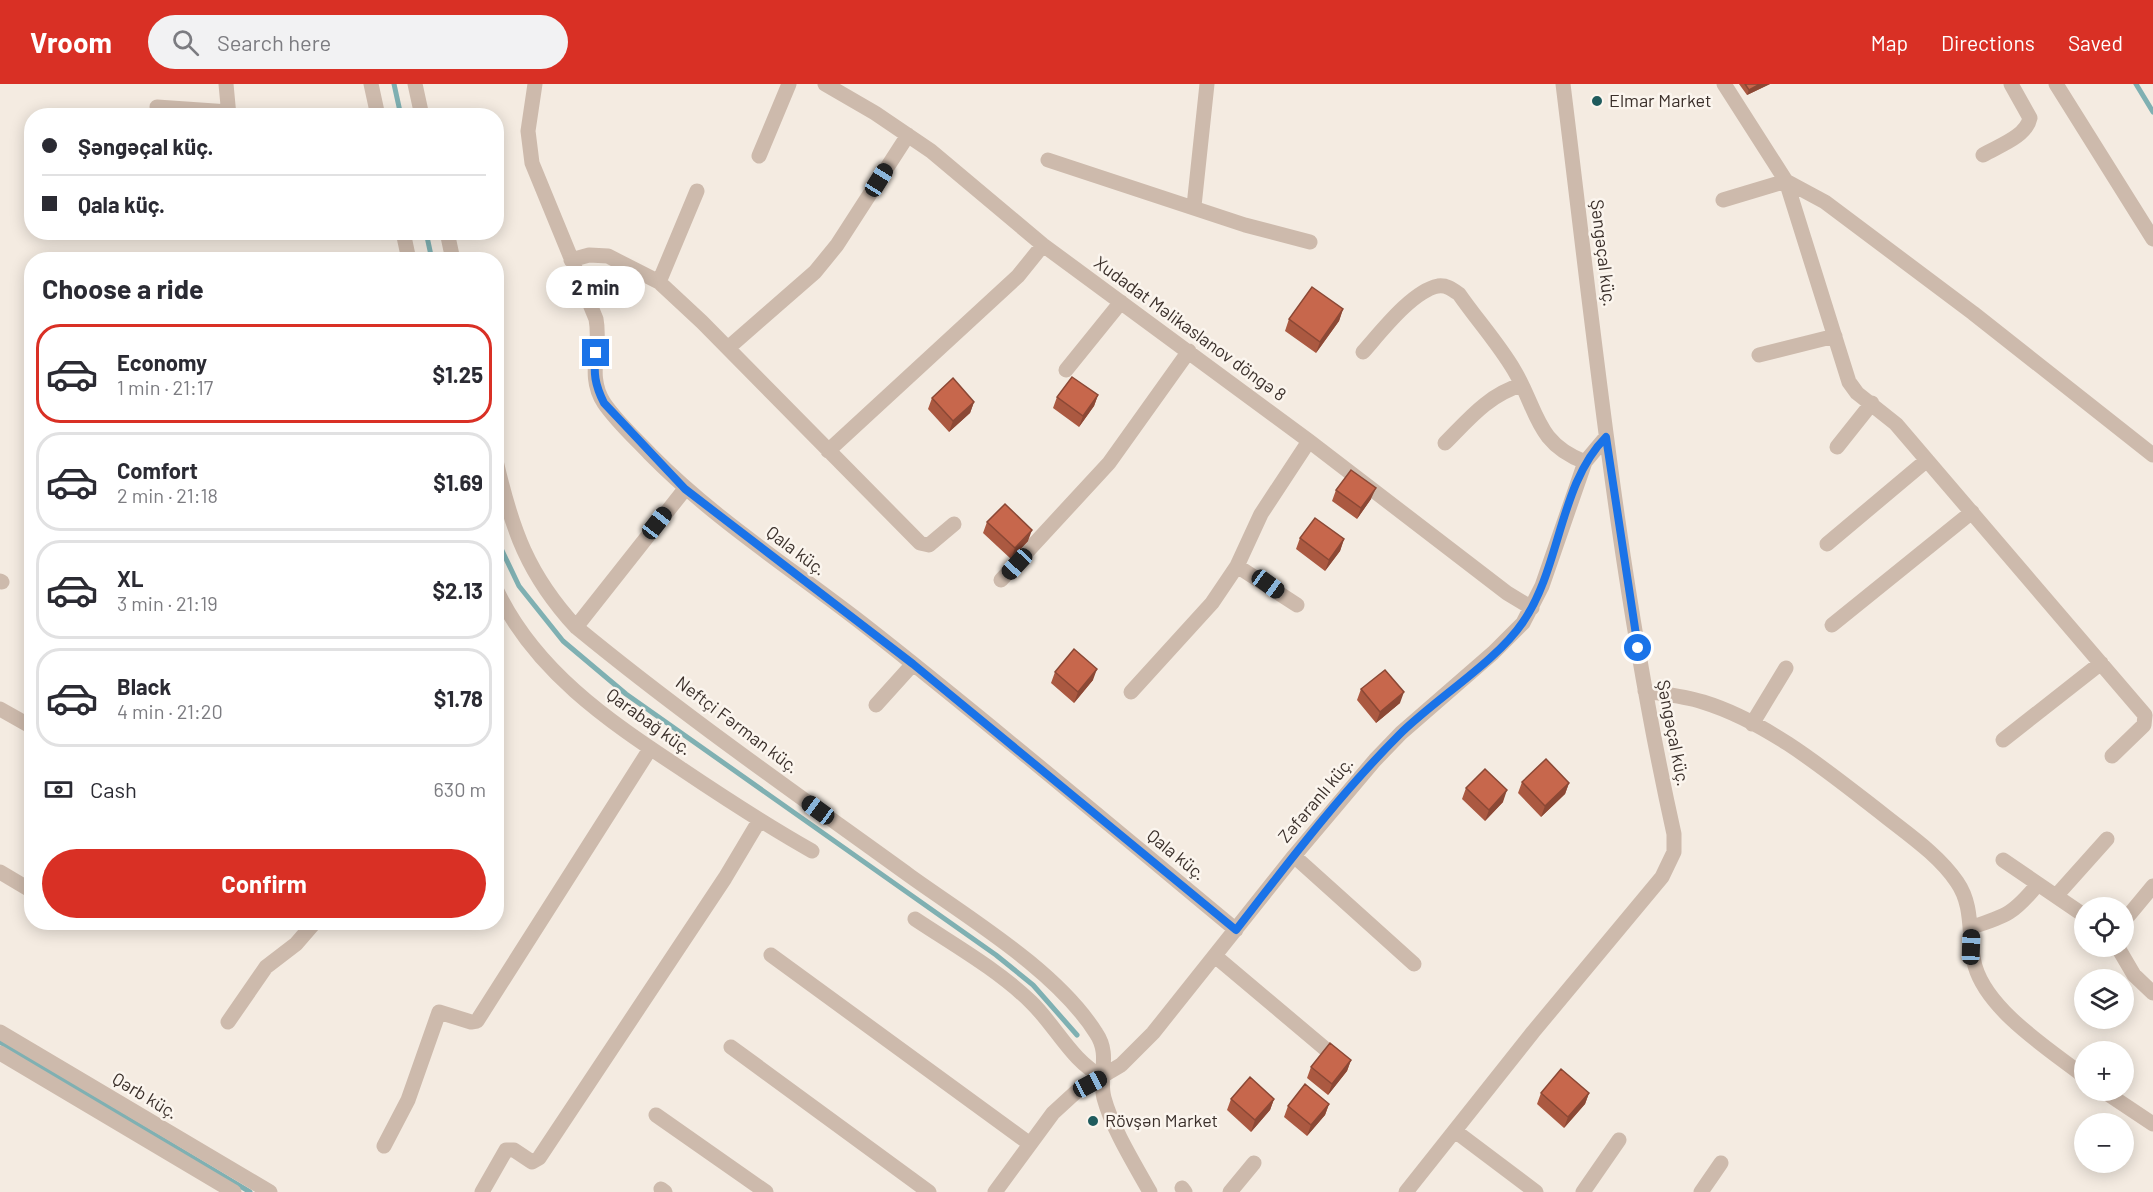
<!DOCTYPE html>
<html lang="en">
<head>
<meta charset="utf-8">
<style>
	:root { --surface:#fff; --page:#f2f2f3; --text:#2b2b33; --muted:#7c7c81; --line:#e1e1e2; --accent:#d93025 }
	body { margin:0; font-family:Barlow,sans-serif; background:var(--page); color:var(--text); height:100vh; display:flex; flex-direction:column; font-size:22px; white-space:nowrap }
	* { box-sizing:border-box; margin:0 }
	p { font-size:20px; color:var(--muted) }
	.icon { flex:none; width:33px; height:33px; fill:none; stroke:currentColor; stroke-width:2; stroke-linecap:round; stroke-linejoin:round }
	.map { position:relative; flex:1; overflow:hidden }
	.side { position:absolute; left:24px; top:168px; width:480px; height:678px; display:flex; flex-direction:column; background:var(--surface); border-radius:24px; box-shadow:0 3px 15px #0003 }
	.side>* { flex:none }
	.hud { position:absolute; left:24px; top:24px; width:480px; height:132px; border-radius:24px; box-shadow:0 3px 15px #0003; display:grid; align-content:center; height:132px; padding:0 18px; background:var(--surface) }
	.fabs { position:absolute; left:2074px; top:813px; display:grid; gap:12px }
	.fabs a { display:grid; place-items:center; width:60px; height:60px; border-radius:50%; background:var(--surface); box-shadow:0 3px 15px #0003; font-size:30px }
	.end { position:absolute; width:27px; height:27px; margin:-14px; border:8px solid #1a73e8; background:#fff; box-shadow:0 0 0 3px #fff }
	.from { border-radius:50% }
	.bubble { position:absolute; height:42px; border-radius:21px; background:var(--surface); box-shadow:0 3px 15px #0003; font-size:20px; font-weight:700; line-height:42px; text-align:center }
	.car { position:absolute; width:18px; height:36px; margin:-18px -9px; border-radius:8px; box-shadow:0 0 4px 2px #0007; background:linear-gradient(#222 24%,#8ab4d8 0 40%,#222 0 76%,#8ab4d8 0 86%,#222 0) }
	.hud b { display:flex; align-items:center; gap:21px; height:57px; font-size:22px }
	.hud b+b { border-top:2px solid var(--line) }
	.hud i { width:15px; height:15px; background:var(--text) }
	ul { padding:0; list-style:none }
	li { display:flex; align-items:center; gap:18px; height:99px; margin:0 12px 9px; padding:0 6px; border:3px solid var(--line); border-radius:24px }
	li div { flex:1 }
	li b { display:block; font-size:22px }
	li em { font-style:normal; font-weight:700 }
	li.selected { border-color:var(--accent) }
	li>.icon { width:54px; height:54px; stroke-width:1.5 }
	h2 { padding:0 18px; font-size:27px; line-height:72px }
	.pay { display:flex; align-items:center; gap:15px; height:66px; padding:0 18px; font-size:22px }
	.pay p { margin-inline-start:auto }
	.primary-button { display:flex; gap:12px; margin-top:auto; padding:12px 18px }
	.primary-button a { flex:1; height:69px; border-radius:36px; background:var(--accent); color:#fff; font-size:24px; font-weight:700; line-height:69px; text-align:center }
	header { display:flex; align-items:center; gap:36px; box-sizing:border-box; height:84px; padding:0 30px; background:var(--accent); color:#fff }
	header strong { font-size:28px }
	nav { display:flex; gap:33px; margin-inline-start:auto; font-size:21px }
	.search { width:420px; height:54px; background:var(--page); display:flex; align-items:center; gap:15px; box-sizing:border-box; padding:0 21px; border-radius:33px; color:var(--muted); font-size:22px }
	.map>svg:first-child { display:block }
	.lines { fill:none; stroke-linecap:round; stroke-linejoin:round }
	.stream { stroke:#7fb0b2; stroke-width:5 }
	.street { stroke:#cdbaac; stroke-width:15 }
	.wall { fill:#ab5941 }
	.shaded-wall { fill:#8b4835 }
	.building { fill:#c7674c; stroke:#8b4835; stroke-width:1.5 }
	.route { stroke:#1a73e8; stroke-width:8 }
	.poi-dot { fill:#1f5b5d; stroke:#fbf5ee; stroke-width:2 }
	.labels { text-anchor:middle; stroke-width:5; stroke-linejoin:round; paint-order:stroke }
	.poi-label { font-size:18px; fill:#3b302b; stroke:#fbf5ee; text-anchor:start }
	.street-label { font-size:18px; fill:#3b302b; stroke:#fbf5ee }
</style>
</head>
<body>
<header>
<strong>Vroom</strong>
<div class="search"><svg class="icon" aria-label="search" viewBox="0 0 24 24"><circle cx="10" cy="10" r="6"/><path d="M15 15l6 6"/></svg>Search here</div>
<nav><a>Map</a><a>Directions</a><a>Saved</a></nav>
</header>
<div class="map">
<svg width="2153" height="1108" viewBox="0 0 2153 1108">
	<rect width="100%" height="100%" fill="#f4ebe1"/>
	<g class="lines">
		<!-- stream -->
		<path class="stream" d="M394 0 401 32
			M2136 0 2153 28
			M426 148 432 176
			M496 454 519 502 563 557 626 610 996 871 1033 901 1077 951
			M0 958 250 1108"/>
		<!-- street -->
		<path class="street" d="M226 0 229 32
			M371 0 378 32
			M415 0 422 32
			M535 0 528 47 532 79 596 235C602 265 586 291 604 319 617 338 635 354 650 370 716 437 794 486 868 544 993 642 1114 745 1236 846
			M825 0 875 29 931 67 1043 161 1309 357 1507 509 1532 524
			M1724 0 1786 97 1825 118 1973 229 2153 371
			M2056 0 2153 155
			M157 23 229 28
			M1983 71C1998 62 2026 53 2030 34L2011 0
			M759 72 789 0
			M1048 76 1245 141 1310 158
			M1723 116 1786 97 1849 298 1857 309 1896 340 2145 631 2144 641 2112 672
			M1194 122 1207 0
			M403 148 409 176
			M447 148 453 176
			M571 176 589 171 608 172 659 198 702 238 920 459 929 461 954 440
			M659 198 697 107
			M728 264 815 188 837 161 908 51
			M1363 268C1380 249 1412 207 1438 202 1447 201 1452 205 1459 210 1477 236 1498 259 1514 286 1538 326 1535 359 1585 378
			M1759 271 1835 252
			M1066 286 1121 218
			M1445 359C1468 336 1488 311 1521 301
			M1837 363 1872 319
			M828 367 1018 192 1043 161
			M496 377C512 446 528 491 576 543 683 631 798 711 910 792 970 835 1057 887 1096 949 1111 971 1098 991 1104 1014 1112 1044 1135 1081 1150 1108
			M1827 460 1927 376
			M1237 482 1297 521
			M1001 496 1109 379 1189 267
			M0 497 2 498
			M496 505C534 586 607 636 680 684 723 713 766 741 812 767
			M1832 541 1972 428
			M576 543 685 405
			M1645 607C1664 610 1684 612 1703 618 1768 638 1827 687 1880 728 1906 749 1938 770 1957 798 1975 824 1967 854 1975 882 1988 927 2049 965 2085 993
			M1131 608 1212 519 1237 482 1261 430 1309 357
			M876 621 913 580
			M0 625 32 643
			M1752 640 1786 584
			M2003 656 2101 579
			M1294 772 1414 880
			M2003 776 2085 832
			M0 788 32 807
			M2056 812 2107 755
			M915 835C954 861 997 885 1031 918 1055 941 1073 979 1103 993
			M2124 837 2153 802
			M1972 843C2007 832 2014 829 2038 800
			M2117 862 2134 891 2153 909
			M771 871 1030 1060
			M1215 872 1329 968
			M228 938 266 883 296 860 315 838
			M0 948 270 1108
			M731 963 929 1108
			M0 969 234 1108
			M2102 1006 2153 1040
			M656 1031 766 1108
			M1455 1047 1536 1108
			M384 1062 408 1016 439 928 471 938 477 937 650 665
			M1182 1104 1185 1108
			M661 1105 665 1108
			M482 1108 506 1066H514L532 1078 539 1074 725 794 759 737
			M995 1108 1053 1029 1077 1007 1121 981 1153 949 1294 772 1375 676 1401 649 1493 569 1523 539 1542 502 1585 378 1606 353
			M1230 1108 1254 1079
			M1406 1108 1533 948 1662 793 1674 768V750C1619 503 1594 250 1563 0
			M1583 1108 1619 1056
			M1701 1108 1721 1079"/>
	</g>
	<!-- wall -->
	<path class="wall" d="M1739 0H1770L1747 11Z
		M1343 225 1339 237 1316 269 1285 247 1289 235Z
		M1098 311 1094 322 1079 343 1053 324 1057 313Z
		M932 314 974 318 970 329 949 348 928 325Z
		M1336 406 1371 415 1357 435 1332 417Z
		M987 438 1028 457 1011 475 983 449Z
		M1300 454 1344 455 1340 467 1325 487 1296 465Z
		M1055 588 1093 596 1074 619 1051 599Z
		M1361 605 1400 619 1376 639 1357 616Z
		M1522 698 1569 699 1565 710 1541 733 1518 709Z
		M1466 704 1503 718 1485 737 1462 715Z
		M1351 976 1347 987 1328 1011 1307 994 1311 983Z
		M1541 1009H1589L1585 1020 1564 1044 1537 1020Z
		M1231 1015H1274L1270 1026 1251 1048 1227 1026Z
		M1329 1020 1325 1031 1307 1052 1284 1033 1288 1022Z"/>
	<!-- shaded-wall -->
	<path class="shaded-wall" d="M1760 0H1770L1747 11 1749 6Z
		M1343 225 1339 237 1316 269 1320 258Z
		M1098 311 1094 322 1079 343 1083 332Z
		M974 318 970 329 949 348 953 337Z
		M1376 404 1371 415 1357 435 1361 424Z
		M1032 446 1028 457 1011 475 1015 464Z
		M1344 455 1340 467 1325 487 1329 476Z
		M1097 585 1093 596 1074 619 1078 608Z
		M1404 608 1400 619 1376 639 1380 628Z
		M1569 699 1565 710 1541 733 1545 722Z
		M1507 706 1503 718 1485 737 1489 726Z
		M1351 976 1347 987 1328 1011 1332 1000Z
		M1589 1009 1585 1020 1564 1044 1568 1033Z
		M1274 1015 1270 1026 1251 1048 1255 1036Z
		M1329 1020 1325 1031 1307 1052 1311 1041Z"/>
	<!-- building -->
	<path class="building" d="M1745 0H1760L1749 6Z
		M1312 203 1343 225 1320 258 1289 235Z
		M1072 293 1098 311 1083 332 1057 313Z
		M953 294 974 318 953 337 932 314Z
		M1351 386 1376 404 1361 424 1336 406Z
		M1005 420 1032 446 1015 464 987 438Z
		M1315 434 1344 455 1329 476 1300 454Z
		M1074 565 1097 585 1078 608 1055 588Z
		M1385 586 1404 608 1380 628 1361 605Z
		M1546 675 1569 699 1545 722 1522 698Z
		M1485 685 1507 706 1489 726 1466 704Z
		M1330 959 1351 976 1332 1000 1311 983Z
		M1561 985 1589 1009 1568 1033 1541 1009Z
		M1250 993 1274 1015 1255 1036 1231 1015Z
		M1305 1000 1329 1020 1311 1041 1288 1022Z"/>
	<g class="lines">
		<!-- route -->
		<path class="route" d="M596 269C593 289 595 301 604 319L685 405 913 580 1236 846C1288 779 1339 711 1399 651 1435 615 1496 578 1523 538 1561 483 1559 400 1606 353L1638 564"/>
	</g>
	<!-- markers -->
	<g class="poi-dot">
		<circle cx="1597" cy="17" r="6"/>
		<circle cx="1093" cy="1037" r="6"/>
	</g>
	<g class="labels">
		<!-- poi labels -->
		<g class="poi-label">
			<text x="1609" y="23">Elmar Market</text>
			<text x="1105" y="1043">Rövşən Market</text>
		</g>
		<!-- street labels -->
		<g class="street-label">
			<text transform="translate(1603 169) rotate(83)" y="6">Şəngəçal küç.</text>
			<text transform="translate(1190 245) rotate(36)" y="6">Xudadat Məlikaslanov döngə 8</text>
			<text transform="translate(796 467) rotate(37)" y="6">Qala küç.</text>
			<text transform="translate(649 638) rotate(36)" y="6">Qarabağ küç.</text>
			<text transform="translate(737 641) rotate(37)" y="6">Neftçi Fərman küç.</text>
			<text transform="translate(1673 649) rotate(79)" y="6">Şəngəçal küç.</text>
			<text transform="translate(1316 716) rotate(-50)" y="6">Zəfəranlı küç.</text>
			<text transform="translate(1176 771) rotate(39)" y="6">Qala küç.</text>
			<text transform="translate(145 1012) rotate(31)" y="6">Qərb küç.</text>
		</g>
	</g>
</svg>
<div class="fabs">
<a><svg class="icon" aria-label="locate" viewBox="0 0 24 24"><circle cx="12" cy="12" r="6"/><path d="M12 2v4M12 18v4M2 12h4M18 12h4"/></svg></a>
<a><svg class="icon" aria-label="layers" viewBox="0 0 24 24"><path d="M12 4l9 5-9 5-9-5zM3 14l9 5 9-5"/></svg></a>
<a>+</a>
<a>−</a>
</div>
<i class="end from" style="left:1638px;top:564px"></i>
<i class="end" style="left:596px;top:269px"></i>
<div class="bubble" style="left:546px;top:182px;width:99px">2 min</div>
<i class="car" style="left:879px;top:96px;rotate:32deg"></i>
<i class="car" style="left:657px;top:439px;rotate:38deg"></i>
<i class="car" style="left:1017px;top:480px;rotate:223deg"></i>
<i class="car" style="left:1268px;top:500px;rotate:126deg"></i>
<i class="car" style="left:818px;top:726px;rotate:306deg"></i>
<i class="car" style="left:1971px;top:863px;rotate:2deg"></i>
<i class="car" style="left:1090px;top:1000px;rotate:62deg"></i>
<div class="hud">
<b><i class="from"></i>Şəngəçal küç.</b>
<b><i></i>Qala küç.</b>
</div>
<section class="side">
<h2>Choose a ride</h2>
<ul>
<li class="selected"><svg class="icon" aria-label="car" viewBox="0 0 24 24"><path d="M5 17H2v-5l4-1 3-4h7l3 4 3 1v5h-3M9 17h6M6 11h13"/><circle cx="7" cy="17" r="2"/><circle cx="17" cy="17" r="2"/></svg><div><b>Economy</b><p>1 min · 21:17</p></div><em>$1.25</em></li>
<li><svg class="icon" aria-label="car" viewBox="0 0 24 24"><path d="M5 17H2v-5l4-1 3-4h7l3 4 3 1v5h-3M9 17h6M6 11h13"/><circle cx="7" cy="17" r="2"/><circle cx="17" cy="17" r="2"/></svg><div><b>Comfort</b><p>2 min · 21:18</p></div><em>$1.69</em></li>
<li><svg class="icon" aria-label="car" viewBox="0 0 24 24"><path d="M5 17H2v-5l4-1 3-4h7l3 4 3 1v5h-3M9 17h6M6 11h13"/><circle cx="7" cy="17" r="2"/><circle cx="17" cy="17" r="2"/></svg><div><b>XL</b><p>3 min · 21:19</p></div><em>$2.13</em></li>
<li><svg class="icon" aria-label="car" viewBox="0 0 24 24"><path d="M5 17H2v-5l4-1 3-4h7l3 4 3 1v5h-3M9 17h6M6 11h13"/><circle cx="7" cy="17" r="2"/><circle cx="17" cy="17" r="2"/></svg><div><b>Black</b><p>4 min · 21:20</p></div><em>$1.78</em></li>
</ul>
<div class="pay"><svg class="icon" aria-label="cash" viewBox="0 0 24 24"><path d="M3 7h18v10H3z"/><circle cx="12" cy="12" r="2"/></svg>Cash<p>630 m</p></div>
<div class="primary-button"><a>Confirm</a></div>
</section>
</div>
</body>
</html>
